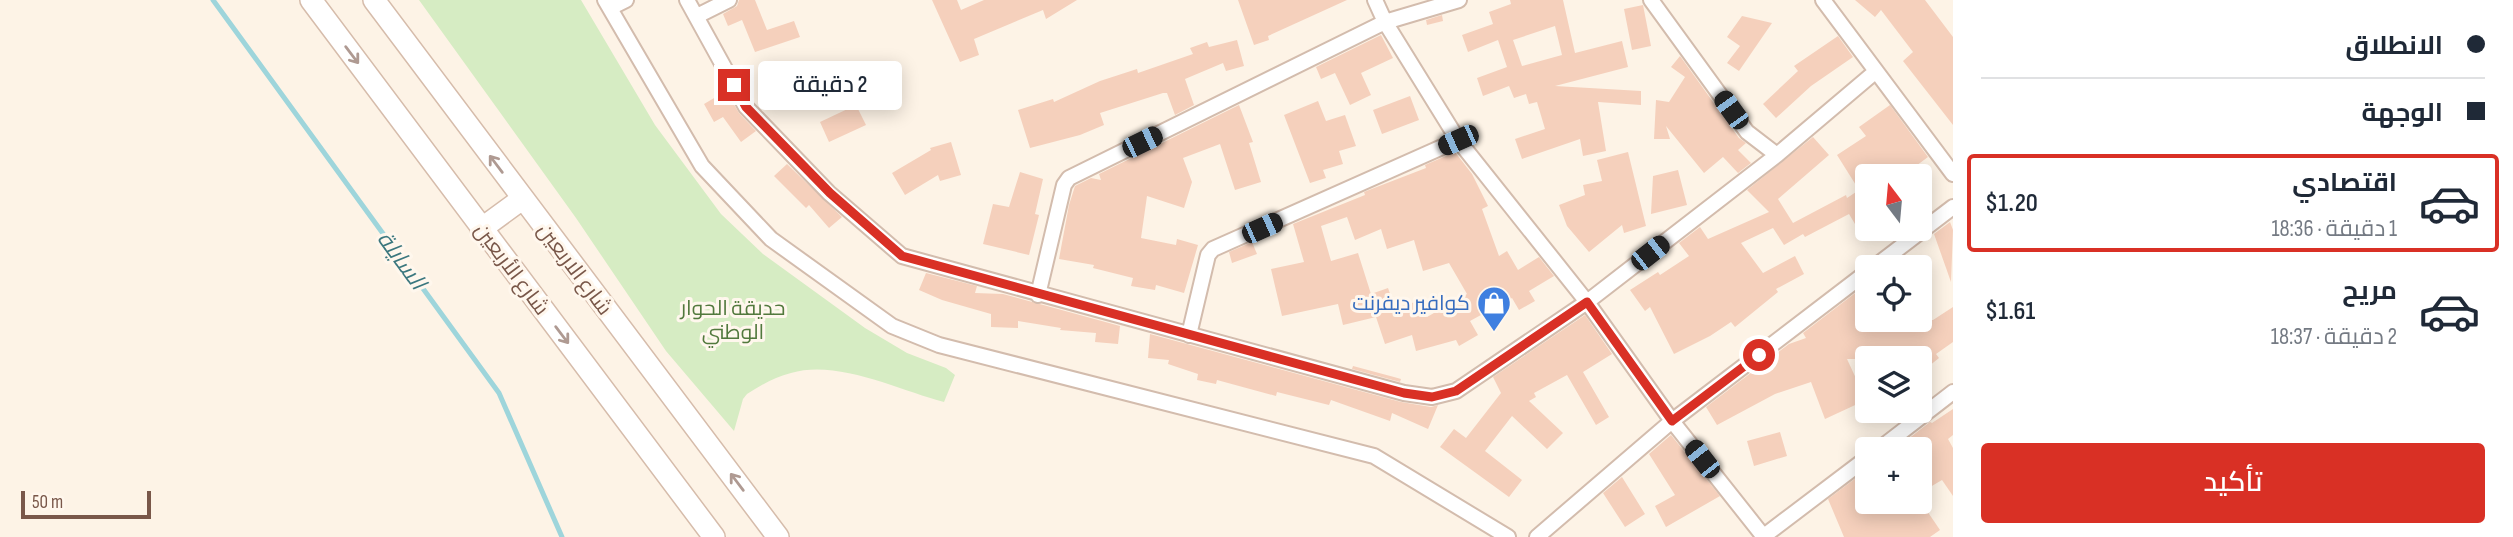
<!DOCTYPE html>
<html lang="ar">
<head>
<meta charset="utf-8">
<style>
	:root { --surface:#fff; --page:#f6f6f7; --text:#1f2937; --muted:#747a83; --line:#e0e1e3; --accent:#d93025 }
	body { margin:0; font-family:"Sofia Sans Condensed",Cairo,sans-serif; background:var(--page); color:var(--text); direction:rtl; height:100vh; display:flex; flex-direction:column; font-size:26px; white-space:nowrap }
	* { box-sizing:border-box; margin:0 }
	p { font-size:23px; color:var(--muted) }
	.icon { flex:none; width:38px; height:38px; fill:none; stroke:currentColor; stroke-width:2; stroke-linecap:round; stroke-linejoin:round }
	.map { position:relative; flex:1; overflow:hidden; direction:ltr }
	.panel { display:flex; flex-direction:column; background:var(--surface); width:560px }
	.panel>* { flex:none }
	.hud { display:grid; align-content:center; height:154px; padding:0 28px; background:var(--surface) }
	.needle { width:46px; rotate:344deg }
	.buttons { position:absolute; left:1855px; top:164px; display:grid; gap:14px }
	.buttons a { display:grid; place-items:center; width:77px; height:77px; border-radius:7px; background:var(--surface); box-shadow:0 4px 18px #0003; font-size:35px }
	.scale { position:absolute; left:21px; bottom:18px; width:130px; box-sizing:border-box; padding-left:7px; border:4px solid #795749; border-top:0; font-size:19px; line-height:24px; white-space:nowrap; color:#795749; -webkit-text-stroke:5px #fff7ed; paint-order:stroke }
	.end { position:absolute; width:32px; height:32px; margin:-16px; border:9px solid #d93025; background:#fff; box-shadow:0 0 0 4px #fff }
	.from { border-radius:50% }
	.bubble { position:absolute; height:49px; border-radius:7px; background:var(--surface); box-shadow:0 4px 18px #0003; font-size:23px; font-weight:600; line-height:49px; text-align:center; direction:rtl }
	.car { position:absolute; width:21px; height:42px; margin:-21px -10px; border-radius:9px; box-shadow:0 0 5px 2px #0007; background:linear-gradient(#222 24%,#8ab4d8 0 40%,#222 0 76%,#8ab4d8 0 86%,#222 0) }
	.hud b { display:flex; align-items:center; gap:24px; height:66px; font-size:26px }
	.hud b+b { border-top:2px solid var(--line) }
	.hud i { width:18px; height:18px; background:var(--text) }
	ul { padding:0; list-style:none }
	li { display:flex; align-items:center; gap:21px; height:98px; margin:0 14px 10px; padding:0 14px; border:4px solid transparent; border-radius:7px }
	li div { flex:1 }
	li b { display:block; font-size:26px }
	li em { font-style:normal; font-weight:600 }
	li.on { border-color:var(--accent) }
	li>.icon { width:63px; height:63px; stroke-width:1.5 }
	.button { display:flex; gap:14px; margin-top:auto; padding:14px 28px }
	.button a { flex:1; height:80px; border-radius:7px; background:var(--accent); color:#fff; font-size:28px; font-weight:600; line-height:80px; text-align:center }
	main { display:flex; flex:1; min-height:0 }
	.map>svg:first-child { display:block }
	.green { fill:#d6ecc3 }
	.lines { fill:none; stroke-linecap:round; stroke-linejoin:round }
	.stream { stroke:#9ed5db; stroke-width:5 }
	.building { fill:#f5d0bc; fill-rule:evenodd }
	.minor-casing { stroke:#d3bcad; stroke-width:18 }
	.secondary-casing { stroke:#d6bcab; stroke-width:24 }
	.minor { stroke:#fff; stroke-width:14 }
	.secondary { stroke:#fff; stroke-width:21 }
	.oneway { stroke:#af9a92 }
	.route { stroke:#d93025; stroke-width:9 }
	.labels { text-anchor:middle; stroke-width:6; stroke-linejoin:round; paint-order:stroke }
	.street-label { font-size:21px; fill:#795749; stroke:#fff7ed }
	.shop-label { font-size:21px; fill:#366cbe; stroke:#fff7ed; text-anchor:end }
	.park-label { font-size:21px; fill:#52793d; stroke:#fff7ed }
	.water-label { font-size:23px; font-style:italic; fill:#3b777e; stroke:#fff7ed }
</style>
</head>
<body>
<main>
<section class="panel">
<div class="hud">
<b><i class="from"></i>الانطلاق</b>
<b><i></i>الوجهة</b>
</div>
<ul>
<li class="on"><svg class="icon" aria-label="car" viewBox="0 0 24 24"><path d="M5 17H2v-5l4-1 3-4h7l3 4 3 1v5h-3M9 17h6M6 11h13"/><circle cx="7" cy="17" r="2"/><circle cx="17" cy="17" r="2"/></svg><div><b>اقتصادي</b><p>1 دقيقة · 18:36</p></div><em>$1.20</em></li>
<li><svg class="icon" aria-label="car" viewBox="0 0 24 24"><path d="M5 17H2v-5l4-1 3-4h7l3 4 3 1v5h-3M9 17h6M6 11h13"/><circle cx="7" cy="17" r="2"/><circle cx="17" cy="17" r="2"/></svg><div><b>مريح</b><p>2 دقيقة · 18:37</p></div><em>$1.61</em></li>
</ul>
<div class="button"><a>تأكيد</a></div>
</section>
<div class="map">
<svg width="1953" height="537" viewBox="0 0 1953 537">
	<rect width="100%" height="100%" fill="#fdf3e6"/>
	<!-- green -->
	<path class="green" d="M419 0H581L655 125 721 214 763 254 865 328 907 353 946 368 955 375 944 402C899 390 837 359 791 373 775 377 761 385 747 394L743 399 734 431 666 351 576 218Z"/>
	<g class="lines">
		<!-- stream -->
		<path class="stream" d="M213 0 499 393 562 537"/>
	</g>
	<!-- building -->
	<path class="building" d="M739 0H755L767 30 794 21 800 37 755 52 742 20 728 26 723 14 737 6Z
		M932 0H957L961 10 984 0H1077L1046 19 1043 10 974 39 979 55 960 62Z
		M1238 0H1347L1268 36 1269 40 1254 45Z
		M1510 0H1563L1575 53 1622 41 1628 67 1555 86 1641 91V105L1598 102 1606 151 1583 156 1580 139 1522 159 1515 139 1545 129 1537 102 1529 104 1526 94 1514 98 1509 86 1483 96 1477 78 1507 67 1498 40 1468 52 1462 35 1493 24 1489 12 1511 4ZM1555 26 1562 55 1522 66 1513 40Z
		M1855 0H1925L1953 37V125L1903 61 1913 52 1881 10 1875 17Z
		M1643 5 1651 46 1632 50 1624 9Z
		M1442 15 1443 21 1427 25 1426 20Z
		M1742 16 1772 23 1739 71 1727 63 1740 46 1727 37Z
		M1381 35 1393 58 1361 73 1371 95 1350 105 1335 73 1321 79 1316 67Z
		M1838 36 1853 57 1811 86 1776 118 1763 104 1798 71 1794 66Z
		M1237 40 1244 66 1226 71 1223 63 1185 79 1194 105 1198 103 1175 115 1167 93H1163L1100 113 1104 125 1080 135 1030 148 1018 110 1053 99 1054 102 1100 81 1137 69 1138 73 1193 54 1190 48 1207 42 1209 47Z
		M1680 56 1739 138 1746 143 1738 150 1751 163 1738 173 1723 157 1704 173 1666 126 1670 139H1654L1656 100 1669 102 1685 77 1671 67Z
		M821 61 829 78 794 94 787 78Z
		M726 91 739 113 756 131 741 142 723 117 714 122 704 104Z
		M1410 96 1419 120 1382 134 1373 110Z
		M1318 101 1326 121 1345 115 1356 146 1339 151 1343 164 1323 170 1326 178 1310 183 1284 115Z
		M856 105 866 125 829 142 820 122Z
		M1239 105 1253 142 1249 143 1261 182 1235 190 1220 144 1183 158 1192 182 1184 208 1147 196 1141 238 1176 245 1177 239 1198 245 1184 293 1156 285 1155 290 1131 286 1133 278 1093 268 1094 265 1059 259 1069 205 1075 186 1091 178 1101 180 1099 174Z
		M1890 105 1928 157 1901 177H1867V216L1855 224 1849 214 1805 237 1803 234 1784 245 1773 228 1741 243 1763 273 1795 256 1804 274 1776 289 1778 292 1735 327 1731 322 1710 336 1674 354 1650 307 1645 311 1630 290 1658 272 1660 275 1689 256 1679 243 1700 227 1708 239 1769 212 1747 190 1813 137 1829 155 1778 199 1793 223 1846 195 1847 198 1859 190 1837 155 1866 136 1859 127Z
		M951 142 961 175 940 181 938 175 905 195 892 173 931 150 930 148Z
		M1455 152 1472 174 1488 206 1482 209 1499 256 1507 251 1518 270 1539 257 1554 276 1529 291 1535 301 1519 310 1512 298 1470 321 1478 335 1459 346 1456 340 1416 351 1412 335 1385 344 1376 317 1343 325 1338 304 1282 316 1271 269 1304 262 1293 224 1365 195 1364 192 1369 190 1426 168 1425 165ZM1347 217 1355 240 1381 229 1387 249 1414 240 1423 271 1449 263 1467 294 1427 317 1422 300 1395 308 1388 288 1371 294 1358 253 1331 261 1321 226Z
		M1628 152 1646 226 1624 233 1622 225 1589 252 1567 226 1559 205 1585 195 1583 185 1602 181 1597 160Z
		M787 164 842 217 829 228 809 205 806 208 774 176Z
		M1678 170 1687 205 1651 214 1653 176Z
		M1020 172 1043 179 1035 214 1039 215 1029 255 983 244 993 204 1009 207Z
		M1950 222 1953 230 1951 282 1934 234Z
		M1252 242 1257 254 1232 263 1229 252Z
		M926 273 977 286 975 293 1003 294 1120 326 1118 344 1095 342 1096 333 1060 330 1061 328 1018 321V328L991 327V314L942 300 919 290Z
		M1867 284V320H1933L1953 307V342L1936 354 1939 358 1924 370 1920 364V359H1847L1866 400 1825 419 1811 382 1775 394 1717 425 1706 407 1789 344 1806 338 1803 333Z
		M1585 315 1612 354 1583 372 1609 417 1596 425 1567 375 1534 393 1536 397 1529 401 1563 433 1547 449 1512 416 1485 451 1522 480 1509 497 1440 447 1454 429 1466 438 1501 393 1493 377Z
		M1150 334 1401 402 1431 407 1438 405 1428 429 1392 413 1390 421 1331 400 1329 405 1277 392 1276 396 1217 380 1216 384 1197 380 1198 374 1168 364 1169 360 1148 358Z
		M1353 366 1394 377 1401 379 1400 382 1352 369Z
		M1953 409V435L1948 439 1953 448V496L1942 480 1920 493V450H1894L1930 422 1932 423Z
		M1780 432 1787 456 1754 466 1747 441Z
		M1671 435 1720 496 1666 527 1655 506 1675 495 1649 454Z
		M1864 472 1867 480V502H1921L1940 530 1930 537H1844L1828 499Z
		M1622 477 1645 514 1625 527 1603 493Z"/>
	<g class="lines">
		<!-- minor casing -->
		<g class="minor-casing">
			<path id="minor" d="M605 0 702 166 771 239 892 326 939 345 1374 456 1508 537
				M687 0 746 107 829 193 902 256 1404 393 1432 397 1456 391 1587 302 1777 155 1875 72
				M1375 0 1385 22 1458 140 1587 302 1672 421 1764 537
				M1651 0 1747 132 1777 155
				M1823 0 1953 174
				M610 8 626 0
				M697 16 729 0
				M1873 268 1953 207
				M1038 295 1064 185 1069 178 1385 22 1459 0
				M1189 335 1208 255 1213 249 1458 140
				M1878 450 1953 392
				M1764 536 1867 458
				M1537 537 1672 421 1867 272"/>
		</g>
		<!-- secondary casing -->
		<g class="secondary-casing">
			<path id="secondary" d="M311 0 714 537
				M374 0 778 537
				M481 229 522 199"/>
		</g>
		<!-- minor -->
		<use href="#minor" class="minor"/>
		<!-- secondary -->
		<use href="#secondary" class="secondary"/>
	</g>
	<!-- one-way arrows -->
	<defs><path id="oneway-shaft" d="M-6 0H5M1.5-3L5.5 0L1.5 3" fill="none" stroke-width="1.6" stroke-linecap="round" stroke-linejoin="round" transform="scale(1.75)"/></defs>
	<g class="oneway">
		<use href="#oneway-shaft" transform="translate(352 55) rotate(53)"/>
		<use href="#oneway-shaft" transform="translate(496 164) rotate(-127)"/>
		<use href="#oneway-shaft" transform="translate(562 335) rotate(53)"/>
		<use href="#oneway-shaft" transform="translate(737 482) rotate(-127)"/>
	</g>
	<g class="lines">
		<!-- route -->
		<path class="route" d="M734 85 746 107 830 193 902 256 1404 393 1432 397 1456 391 1587 302 1672 421 1759 355"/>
	</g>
	<!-- icons -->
	<defs>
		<g id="shop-pin" transform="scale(1.75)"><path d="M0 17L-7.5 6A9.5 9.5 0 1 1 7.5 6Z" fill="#3f7fe0" stroke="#fff7ed"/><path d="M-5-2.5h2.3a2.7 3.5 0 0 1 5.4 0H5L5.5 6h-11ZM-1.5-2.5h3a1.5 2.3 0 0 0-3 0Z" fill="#fff"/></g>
	</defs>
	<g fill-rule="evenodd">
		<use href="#shop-pin" x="1494" y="303"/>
	</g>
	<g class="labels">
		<!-- street labels -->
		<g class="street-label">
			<text transform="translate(512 269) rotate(53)" y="7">شارع الأربعين</text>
			<text transform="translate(575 269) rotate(53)" y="7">شارع الاربعين</text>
		</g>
		<!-- shop labels -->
		<g class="shop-label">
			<text x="1470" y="310">كوافير ديفرنت</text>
		</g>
		<!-- park labels -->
		<g class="park-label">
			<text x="733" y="315">حديقة الحوار<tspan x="733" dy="24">الوطني</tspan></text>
		</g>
		<!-- water labels -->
		<g class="water-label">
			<text transform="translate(402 260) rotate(54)" y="8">السايلة</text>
		</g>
	</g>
</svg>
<div class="buttons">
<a><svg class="needle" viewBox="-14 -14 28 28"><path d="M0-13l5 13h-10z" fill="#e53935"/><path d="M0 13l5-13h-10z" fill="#747a83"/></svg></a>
<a><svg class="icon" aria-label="locate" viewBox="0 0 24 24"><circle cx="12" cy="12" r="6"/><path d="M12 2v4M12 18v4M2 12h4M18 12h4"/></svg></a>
<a><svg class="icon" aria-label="layers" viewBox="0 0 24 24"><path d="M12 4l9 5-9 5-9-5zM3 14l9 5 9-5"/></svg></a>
<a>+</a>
</div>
<div class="scale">50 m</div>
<i class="end from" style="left:1759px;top:355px"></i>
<i class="end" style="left:734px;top:85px"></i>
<div class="bubble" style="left:758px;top:61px;width:144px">2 دقيقة</div>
<i class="car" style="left:1731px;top:110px;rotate:324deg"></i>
<i class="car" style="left:1458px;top:140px;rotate:246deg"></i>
<i class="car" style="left:1142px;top:142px;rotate:64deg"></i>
<i class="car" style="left:1262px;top:228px;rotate:66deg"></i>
<i class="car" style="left:1650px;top:253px;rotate:52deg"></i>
<i class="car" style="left:1702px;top:459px;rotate:322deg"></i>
</div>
</main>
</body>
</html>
